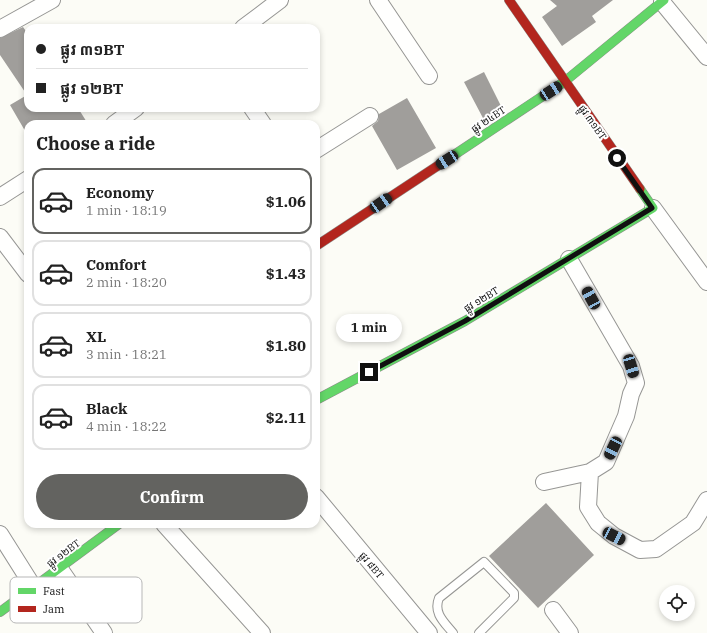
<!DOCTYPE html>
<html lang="en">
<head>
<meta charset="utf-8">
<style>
	:root { --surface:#fff; --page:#f6f6f6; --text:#222; --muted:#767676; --line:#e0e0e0; --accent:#636360 }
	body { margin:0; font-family:"IBM Plex Serif","Noto Sans Khmer",serif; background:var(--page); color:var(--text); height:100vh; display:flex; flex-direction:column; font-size:15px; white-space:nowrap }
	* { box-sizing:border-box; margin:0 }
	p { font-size:13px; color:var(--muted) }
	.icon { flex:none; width:22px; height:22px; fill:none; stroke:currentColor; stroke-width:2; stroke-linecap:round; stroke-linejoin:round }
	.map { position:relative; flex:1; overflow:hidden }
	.side { position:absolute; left:24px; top:120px; width:296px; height:408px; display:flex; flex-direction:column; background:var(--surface); border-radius:12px; box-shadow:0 2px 6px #0003 }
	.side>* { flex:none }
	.hud { position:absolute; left:24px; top:24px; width:296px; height:88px; border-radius:12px; box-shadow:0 2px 6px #0003; display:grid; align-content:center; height:88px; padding:0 12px; background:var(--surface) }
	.fabs { position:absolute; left:659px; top:585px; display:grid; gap:8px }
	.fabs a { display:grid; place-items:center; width:36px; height:36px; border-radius:50%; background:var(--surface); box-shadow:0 2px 6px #0003; font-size:20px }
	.end { position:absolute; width:18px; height:18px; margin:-9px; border:5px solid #101010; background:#fff; box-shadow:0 0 0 2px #fff }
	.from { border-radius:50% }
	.bubble { position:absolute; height:28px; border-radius:14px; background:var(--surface); box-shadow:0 2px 6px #0003; font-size:13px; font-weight:700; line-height:28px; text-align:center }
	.car { position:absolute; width:12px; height:24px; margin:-12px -6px; border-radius:5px; box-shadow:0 0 3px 1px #0007; background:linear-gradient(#222 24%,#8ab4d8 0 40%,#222 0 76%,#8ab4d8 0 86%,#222 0) }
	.hud b { display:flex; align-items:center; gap:14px; height:38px; font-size:15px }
	.hud b+b { border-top:1px solid var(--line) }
	.hud i { width:10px; height:10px; background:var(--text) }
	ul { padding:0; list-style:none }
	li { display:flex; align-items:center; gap:12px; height:66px; margin:0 8px 6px; padding:0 4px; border:2px solid var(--line); border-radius:12px }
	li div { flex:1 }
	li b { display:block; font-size:15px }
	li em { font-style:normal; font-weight:700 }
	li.active { border-color:var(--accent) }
	li>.icon { width:36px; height:36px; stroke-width:1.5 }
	h2 { padding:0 12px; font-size:18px; line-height:48px }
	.cta { display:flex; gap:8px; margin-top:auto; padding:8px 12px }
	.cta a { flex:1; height:46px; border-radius:24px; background:var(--accent); color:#fff; font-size:16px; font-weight:700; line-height:46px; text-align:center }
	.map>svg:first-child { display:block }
	.building { fill:#a09e9b }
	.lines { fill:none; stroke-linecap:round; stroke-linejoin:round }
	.lane-casing { stroke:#969694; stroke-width:10 }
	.street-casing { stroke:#969694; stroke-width:18 }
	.fast-casing { stroke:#8d8d8a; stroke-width:10 }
	.jam-casing { stroke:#8d8d8a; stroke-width:10 }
	.lane { stroke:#fffffe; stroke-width:8 }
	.street { stroke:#fffffe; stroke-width:16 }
	.fast { stroke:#63d668; stroke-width:9 }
	.jam { stroke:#b3261e; stroke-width:9 }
	.route { stroke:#101010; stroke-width:5 }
	.labels { text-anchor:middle; stroke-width:4; stroke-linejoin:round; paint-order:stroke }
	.street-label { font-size:10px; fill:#101010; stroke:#fff }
	.key { fill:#fff; stroke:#b7b7b7; stroke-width:1 }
	.key-label { font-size:11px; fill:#101010 }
</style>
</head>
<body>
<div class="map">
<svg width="707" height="633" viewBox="0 0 707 633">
	<rect width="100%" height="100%" fill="#fcfcf6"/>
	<!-- building -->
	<path class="building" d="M550 0H613L592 16 596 22 562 46 542 17 557 6Z
		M23 27 28 34V108H78L88 124H28V136L10 105 27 95 0 55V38Z
		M484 72 502 108 484 120 464 82Z
		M407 98 436 148 397 170 372 126 378 121 379 114Z
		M546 503 594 555 538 608 489 556Z"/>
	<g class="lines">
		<!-- lane casing -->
		<g class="lane-casing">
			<path id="lane" d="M453 633C444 622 433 613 439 598L484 562 514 593V598L479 633"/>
		</g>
		<!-- street casing -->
		<g class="street-casing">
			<path id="street" d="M378 0 429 76
				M662 2 707 57
				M243 28 280 0
				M0 29 52 0
				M252 108 263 124
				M114 124 136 108
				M316 150 370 116
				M0 197 28 179
				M653 208 707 282
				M0 237 28 274
				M590 472 588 507 598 523 614 536 640 550 656 549 693 523 707 500
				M544 482 590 472 606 462 626 416 631 394 636 383 631 366 569 259
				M316 497 429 633
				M164 524 262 633
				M0 534 34 588
				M60 569 104 633
				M553 610 570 633"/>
		</g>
		<!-- fast casing -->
		<g class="fast-casing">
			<path id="fast" d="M451 157 564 82 664 0
				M316 400 465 321 653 208 640 189
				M0 612 119 524"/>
		</g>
		<!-- jam casing -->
		<g class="jam-casing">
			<path id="jam" d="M509 0 640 189
				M316 246 451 157"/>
		</g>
		<!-- lane -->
		<use href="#lane" class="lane"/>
		<!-- street -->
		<use href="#street" class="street"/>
		<!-- fast -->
		<use href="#fast" class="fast"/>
		<!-- jam -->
		<use href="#jam" class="jam"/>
	</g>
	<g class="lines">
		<!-- route -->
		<path class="route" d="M369 372 465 321 652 208 617 158"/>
	</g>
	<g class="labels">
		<!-- street labels -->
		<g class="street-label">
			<text transform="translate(488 119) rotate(-33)" y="4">ផ្លូវ ២៤BT</text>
			<text transform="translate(593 122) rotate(55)" y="4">ផ្លូវ ៣១BT</text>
			<text transform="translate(481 299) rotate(-31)" y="4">ផ្លូវ ១២BT</text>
			<text transform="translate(63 553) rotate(-37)" y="4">ផ្លូវ ១២BT</text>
			<text transform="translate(372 565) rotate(50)" y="4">ផ្លូវ ៨BT</text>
		</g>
	</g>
	<!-- legend -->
	<rect x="10" y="577" width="132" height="46" rx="6" class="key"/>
	<rect x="18" y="588" width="18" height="6" fill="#63d668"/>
	<rect x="18" y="606" width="18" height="6" fill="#b3261e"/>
	<g class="key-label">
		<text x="43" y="595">Fast</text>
		<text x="43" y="613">Jam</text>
	</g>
</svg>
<div class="fabs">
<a><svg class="icon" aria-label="locate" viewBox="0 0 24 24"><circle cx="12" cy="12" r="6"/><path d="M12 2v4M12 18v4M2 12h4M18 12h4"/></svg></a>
</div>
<i class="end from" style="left:617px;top:158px"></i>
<i class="end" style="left:369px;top:372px"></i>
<div class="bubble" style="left:336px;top:314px;width:66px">1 min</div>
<i class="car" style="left:551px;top:91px;rotate:57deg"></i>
<i class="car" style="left:447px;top:160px;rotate:237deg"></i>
<i class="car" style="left:381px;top:203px;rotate:56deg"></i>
<i class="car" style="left:591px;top:298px;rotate:331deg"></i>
<i class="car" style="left:631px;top:366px;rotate:163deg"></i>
<i class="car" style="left:613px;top:448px;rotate:206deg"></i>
<i class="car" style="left:614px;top:536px;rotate:117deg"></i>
<div class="hud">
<b><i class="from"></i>ផ្លូវ ៣១BT</b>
<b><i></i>ផ្លូវ ១២BT</b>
</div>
<section class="side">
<h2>Choose a ride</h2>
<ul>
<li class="active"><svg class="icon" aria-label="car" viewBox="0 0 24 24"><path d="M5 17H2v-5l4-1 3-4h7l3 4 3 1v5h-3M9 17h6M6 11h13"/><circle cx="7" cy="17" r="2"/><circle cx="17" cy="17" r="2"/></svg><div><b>Economy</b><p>1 min · 18:19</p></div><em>$1.06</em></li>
<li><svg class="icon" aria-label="car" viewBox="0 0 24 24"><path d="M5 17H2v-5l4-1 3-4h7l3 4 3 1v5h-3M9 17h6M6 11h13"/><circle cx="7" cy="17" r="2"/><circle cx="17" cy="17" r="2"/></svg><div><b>Comfort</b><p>2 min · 18:20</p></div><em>$1.43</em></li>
<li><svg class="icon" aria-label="car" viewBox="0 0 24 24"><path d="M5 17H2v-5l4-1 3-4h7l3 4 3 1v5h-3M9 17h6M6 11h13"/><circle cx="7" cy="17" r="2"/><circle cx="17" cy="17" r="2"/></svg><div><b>XL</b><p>3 min · 18:21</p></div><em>$1.80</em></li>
<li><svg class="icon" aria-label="car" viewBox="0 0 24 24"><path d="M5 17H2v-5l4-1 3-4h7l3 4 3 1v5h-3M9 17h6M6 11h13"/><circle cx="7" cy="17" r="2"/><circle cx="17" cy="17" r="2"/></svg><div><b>Black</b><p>4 min · 18:22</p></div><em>$2.11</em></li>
</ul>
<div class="cta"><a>Confirm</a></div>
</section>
</div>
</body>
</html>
